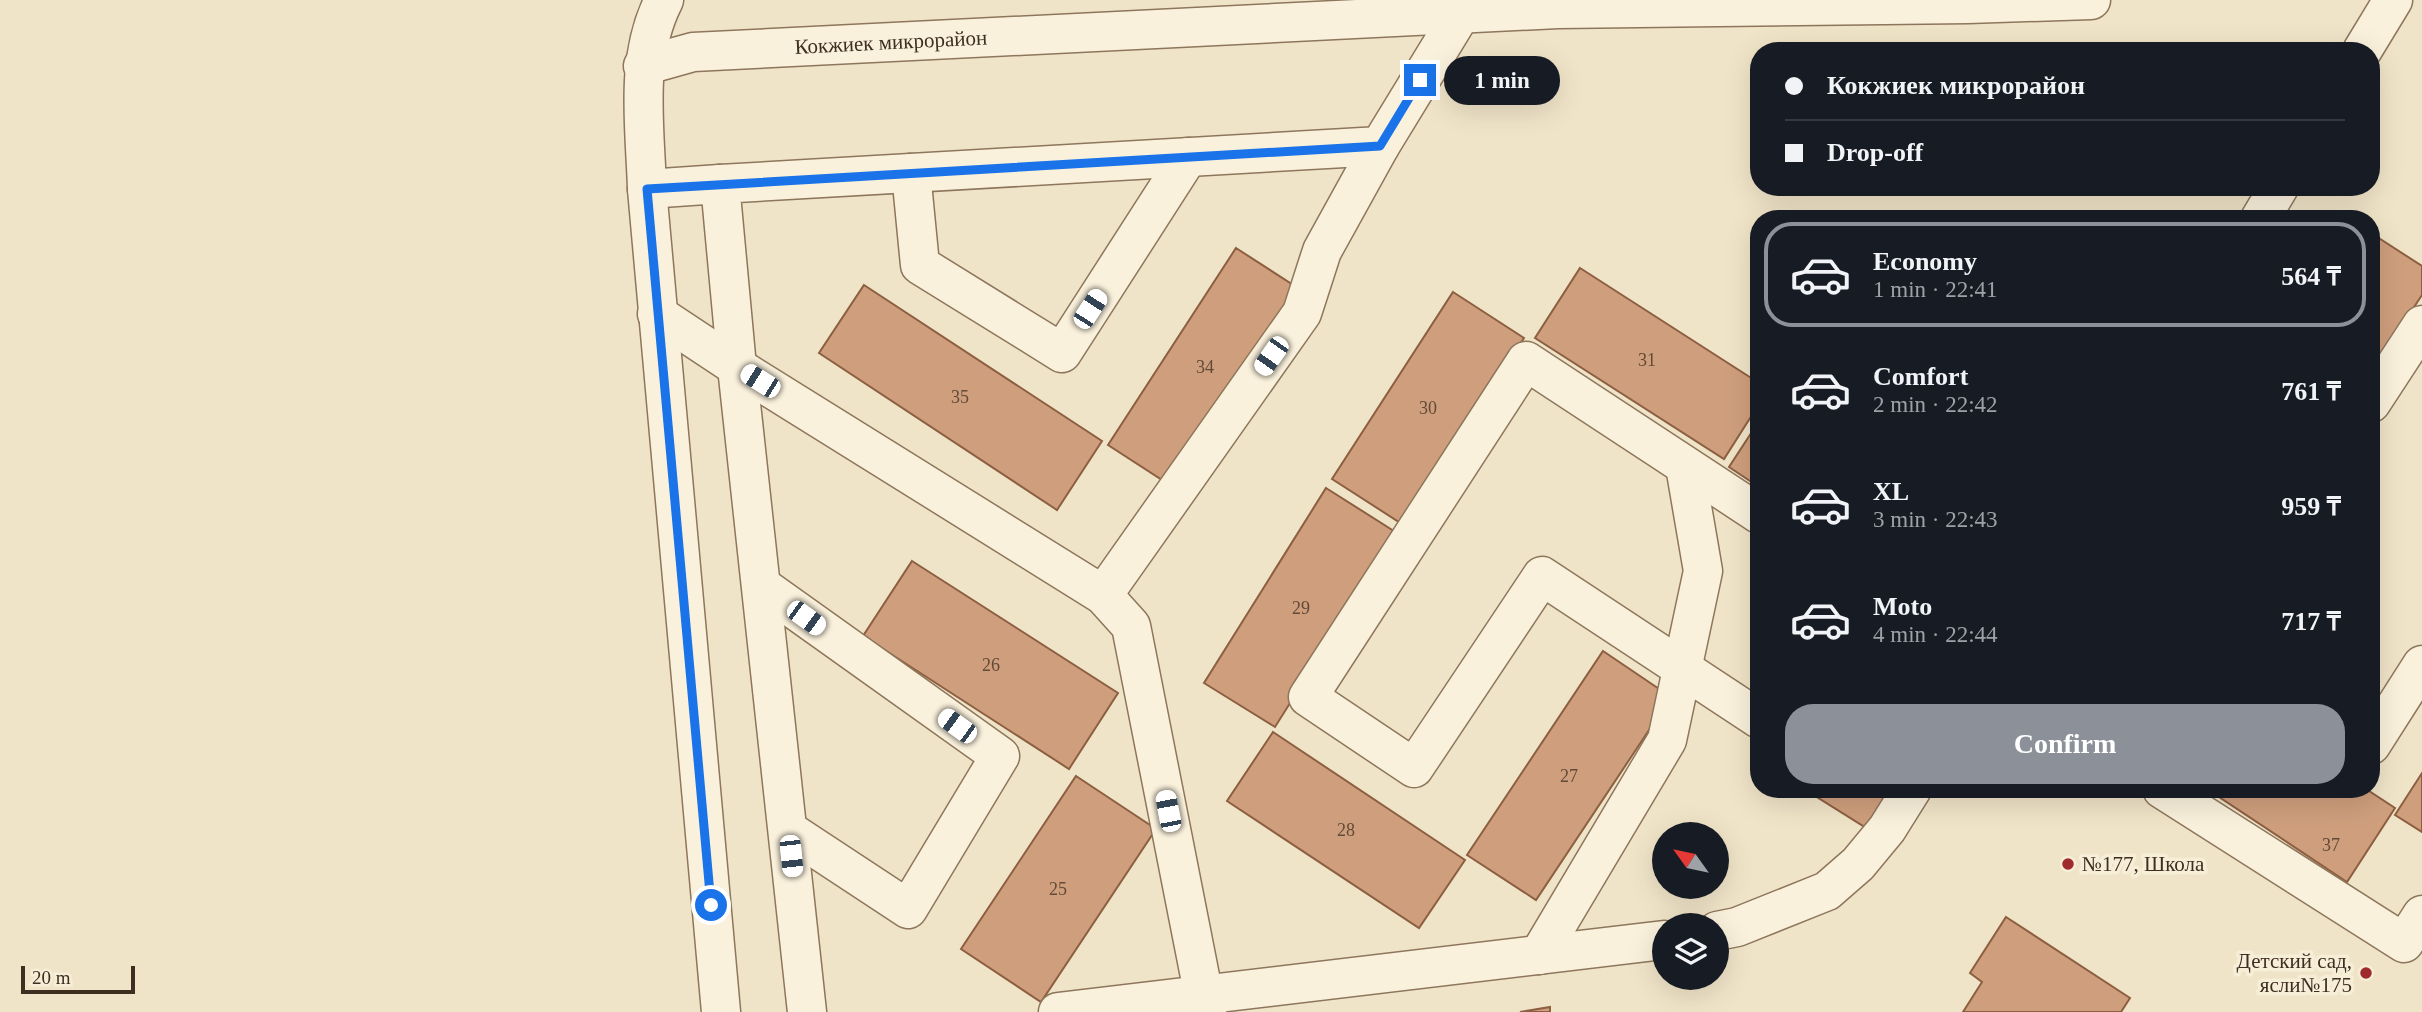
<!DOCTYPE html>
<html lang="en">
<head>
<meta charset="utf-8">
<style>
	:root { --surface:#171b24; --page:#20242c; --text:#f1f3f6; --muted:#9ea1a6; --line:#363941; --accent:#8c9099 }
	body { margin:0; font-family:Georgia,serif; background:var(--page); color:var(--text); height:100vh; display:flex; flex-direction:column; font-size:26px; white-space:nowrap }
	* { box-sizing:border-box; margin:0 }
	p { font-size:23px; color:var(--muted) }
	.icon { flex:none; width:38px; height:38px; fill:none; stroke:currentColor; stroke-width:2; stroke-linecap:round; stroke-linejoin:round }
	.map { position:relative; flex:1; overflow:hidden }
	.panel { position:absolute; left:1750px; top:210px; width:630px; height:588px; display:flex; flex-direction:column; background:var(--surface); border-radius:28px; box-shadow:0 7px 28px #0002 }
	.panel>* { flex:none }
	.hud { position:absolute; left:1750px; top:42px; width:630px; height:154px; border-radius:28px; box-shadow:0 7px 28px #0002; display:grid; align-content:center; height:154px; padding:0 35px; background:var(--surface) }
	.needle { width:46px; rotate:303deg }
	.fabs { position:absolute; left:1652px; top:822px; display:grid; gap:14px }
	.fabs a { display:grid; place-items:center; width:77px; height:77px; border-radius:50%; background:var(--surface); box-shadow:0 7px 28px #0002; font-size:35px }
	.scale { position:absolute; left:21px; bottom:18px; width:114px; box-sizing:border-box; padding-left:7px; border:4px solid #3d2e20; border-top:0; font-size:19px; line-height:24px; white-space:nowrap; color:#3d2e20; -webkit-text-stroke:5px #f7eed8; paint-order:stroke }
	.end { position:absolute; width:32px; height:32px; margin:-16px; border:9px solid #1a73e8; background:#fff; box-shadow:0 0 0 4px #fff }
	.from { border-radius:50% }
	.bubble { position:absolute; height:49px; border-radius:24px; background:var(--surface); box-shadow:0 7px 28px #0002; font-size:23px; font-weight:800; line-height:49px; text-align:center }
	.car { position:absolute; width:21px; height:42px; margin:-21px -10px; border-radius:9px; box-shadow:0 0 5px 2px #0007; background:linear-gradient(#fff 24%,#345 0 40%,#fff 0 76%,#345 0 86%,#fff 0) }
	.hud b { display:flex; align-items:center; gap:24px; height:66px; font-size:26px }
	.hud b+b { border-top:2px solid var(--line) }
	.hud i { width:18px; height:18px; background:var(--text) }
	ul { padding:12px 0 0; list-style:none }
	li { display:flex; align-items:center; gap:21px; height:105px; margin:0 14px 10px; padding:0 21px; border:4px solid transparent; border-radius:28px }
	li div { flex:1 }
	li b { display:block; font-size:26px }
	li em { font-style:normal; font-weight:800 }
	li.current { border-color:var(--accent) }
	li>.icon { width:63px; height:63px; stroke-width:1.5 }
	.cta { display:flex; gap:14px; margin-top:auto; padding:14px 35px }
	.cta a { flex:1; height:80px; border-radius:28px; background:var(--accent); color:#fff; font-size:28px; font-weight:800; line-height:80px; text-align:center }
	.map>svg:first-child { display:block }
	.building { fill:#cf9f7d; stroke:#8d5f41; stroke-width:2 }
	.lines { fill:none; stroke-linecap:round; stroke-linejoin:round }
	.minor-casing { stroke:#8d765c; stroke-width:41 }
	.minor { stroke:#faf1dc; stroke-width:38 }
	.route { stroke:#1a73e8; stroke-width:9 }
	.poi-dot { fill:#9e2a2b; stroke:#f7eed8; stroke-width:2.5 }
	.labels { text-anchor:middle; stroke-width:7; stroke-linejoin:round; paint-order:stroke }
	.number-label { font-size:18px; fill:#624a37 }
	.street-label { font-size:21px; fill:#3d2e20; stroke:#f7eed8 }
	.poi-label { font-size:21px; fill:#3d2e20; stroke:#f7eed8; text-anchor:start }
</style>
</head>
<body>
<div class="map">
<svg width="2422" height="1012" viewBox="0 0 2422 1012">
	<rect width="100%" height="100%" fill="#f0e4c8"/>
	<!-- building -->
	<path class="building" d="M2371 233 2422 266V295L2371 372Z
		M1236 248 1301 290 1173 487 1108 445Z
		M1580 268 1759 383V404L1724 459 1535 338Z
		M864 285 1102 441 1057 510 819 353Z
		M1453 292 1524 338 1402 524 1332 479Z
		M1759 421V487L1729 467Z
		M1326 488 1397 533 1275 727 1204 683Z
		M912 561 1118 693 1069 769 863 636Z
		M1603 651 1671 697 1536 900 1467 855Z
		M1273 732 1465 860 1419 928 1227 801Z
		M2422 773V832L2395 815Z
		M1076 776 1156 829 1041 1002 961 949Z
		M1804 789H1893L1868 829Z
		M2207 789H2366L2395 808 2347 882Z
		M2006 917 2130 998 2121 1012H1963L1982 982 1970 973Z
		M1550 1007V1012H1520Z"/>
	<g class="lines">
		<!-- minor casing -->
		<g class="minor-casing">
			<g id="minor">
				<path d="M664 0C634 59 645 125 647 189L721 1012"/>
				<path d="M2362 51 2393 0"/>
				<path id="s1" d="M643 66 693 52 1558 9 1968 4 2091 0"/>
				<path d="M911 173 920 265 1062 353 1188 157"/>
				<path d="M647 189 720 184"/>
				<path d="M2260 219 2279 187"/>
				<path d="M657 314 737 367 1103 595 1131 626 1207 1012"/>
				<path d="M2371 403 2422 325"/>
				<path d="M1759 514 1526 361 1308 697 1414 768 1542 576 1759 719"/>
				<path d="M763 587 1000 756 908 909 788 830"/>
				<path d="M1103 595 1302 313 1322 251 1380 146"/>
				<path d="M2371 745 2422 665"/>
				<path d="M2162 789 2404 943 2422 915"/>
				<path d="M1717 931 1737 927 1827 891 1858 864 1887 829 1912 789"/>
				<path d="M1539 955 1667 740 1703 571 1685 466"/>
				<path d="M807 1012 737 367 720 184 1380 146 1460 15"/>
				<path d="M1058 1012 1664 940"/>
			</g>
		</g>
		<!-- minor -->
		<use href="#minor" class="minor"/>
	</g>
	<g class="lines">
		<!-- route -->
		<path class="route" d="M711 905 647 189 1380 146 1420 80"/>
	</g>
	<!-- markers -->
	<g class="poi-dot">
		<circle cx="2068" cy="864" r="7"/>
		<circle cx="2366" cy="973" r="7"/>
	</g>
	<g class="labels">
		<!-- number labels -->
		<g class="number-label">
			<text x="1647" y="366">31</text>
			<text x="1205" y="373">34</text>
			<text x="960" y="403">35</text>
			<text x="1428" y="414">30</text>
			<text x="1301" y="614">29</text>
			<text x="991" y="671">26</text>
			<text x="1569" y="782">27</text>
			<text x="1346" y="836">28</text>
			<text x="2331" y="851">37</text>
			<text x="1058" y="895">25</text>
		</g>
		<!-- street labels -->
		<g class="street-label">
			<text dy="7" stroke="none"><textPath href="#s1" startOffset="250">Кокжиек микрорайон</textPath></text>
		</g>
		<!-- poi labels -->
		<g class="poi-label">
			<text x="2082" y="871">№177, Школа</text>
			<text x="2352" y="968" text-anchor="end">Детский сад,<tspan x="2352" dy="24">ясли№175</tspan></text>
		</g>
	</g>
</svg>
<div class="fabs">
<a><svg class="needle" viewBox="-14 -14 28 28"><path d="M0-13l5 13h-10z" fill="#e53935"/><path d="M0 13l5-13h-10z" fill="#9ea1a6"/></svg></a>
<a><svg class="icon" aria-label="layers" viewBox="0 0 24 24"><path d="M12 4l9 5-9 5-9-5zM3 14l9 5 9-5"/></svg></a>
</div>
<div class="scale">20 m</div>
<i class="end from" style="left:711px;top:905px"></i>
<i class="end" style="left:1420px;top:80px"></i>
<div class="bubble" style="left:1444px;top:56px;width:116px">1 min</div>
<i class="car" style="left:1090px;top:309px;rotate:33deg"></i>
<i class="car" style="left:1271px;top:356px;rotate:215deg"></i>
<i class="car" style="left:760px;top:381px;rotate:302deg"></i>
<i class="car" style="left:806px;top:618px;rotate:126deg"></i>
<i class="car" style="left:957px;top:726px;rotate:306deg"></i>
<i class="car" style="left:1168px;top:811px;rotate:349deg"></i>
<i class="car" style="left:791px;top:856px;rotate:174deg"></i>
<div class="hud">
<b><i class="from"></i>Кокжиек микрорайон</b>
<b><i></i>Drop-off</b>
</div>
<section class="panel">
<ul>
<li class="current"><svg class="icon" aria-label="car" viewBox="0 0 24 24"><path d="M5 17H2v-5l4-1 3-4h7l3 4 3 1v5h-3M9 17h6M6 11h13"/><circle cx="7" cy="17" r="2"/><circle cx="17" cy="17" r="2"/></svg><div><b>Economy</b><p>1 min · 22:41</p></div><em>564 ₸</em></li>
<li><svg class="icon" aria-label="car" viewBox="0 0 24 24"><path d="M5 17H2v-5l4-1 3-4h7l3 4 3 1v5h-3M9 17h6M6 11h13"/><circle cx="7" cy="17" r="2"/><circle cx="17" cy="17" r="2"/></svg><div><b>Comfort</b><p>2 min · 22:42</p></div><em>761 ₸</em></li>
<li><svg class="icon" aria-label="car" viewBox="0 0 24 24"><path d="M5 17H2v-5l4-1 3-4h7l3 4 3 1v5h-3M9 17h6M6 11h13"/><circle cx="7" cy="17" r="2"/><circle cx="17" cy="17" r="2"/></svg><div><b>XL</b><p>3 min · 22:43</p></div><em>959 ₸</em></li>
<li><svg class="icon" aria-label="car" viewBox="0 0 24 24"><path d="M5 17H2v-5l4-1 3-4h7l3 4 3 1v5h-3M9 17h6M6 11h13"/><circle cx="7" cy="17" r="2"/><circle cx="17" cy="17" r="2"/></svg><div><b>Moto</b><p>4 min · 22:44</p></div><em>717 ₸</em></li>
</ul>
<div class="cta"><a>Confirm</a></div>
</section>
</div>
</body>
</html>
